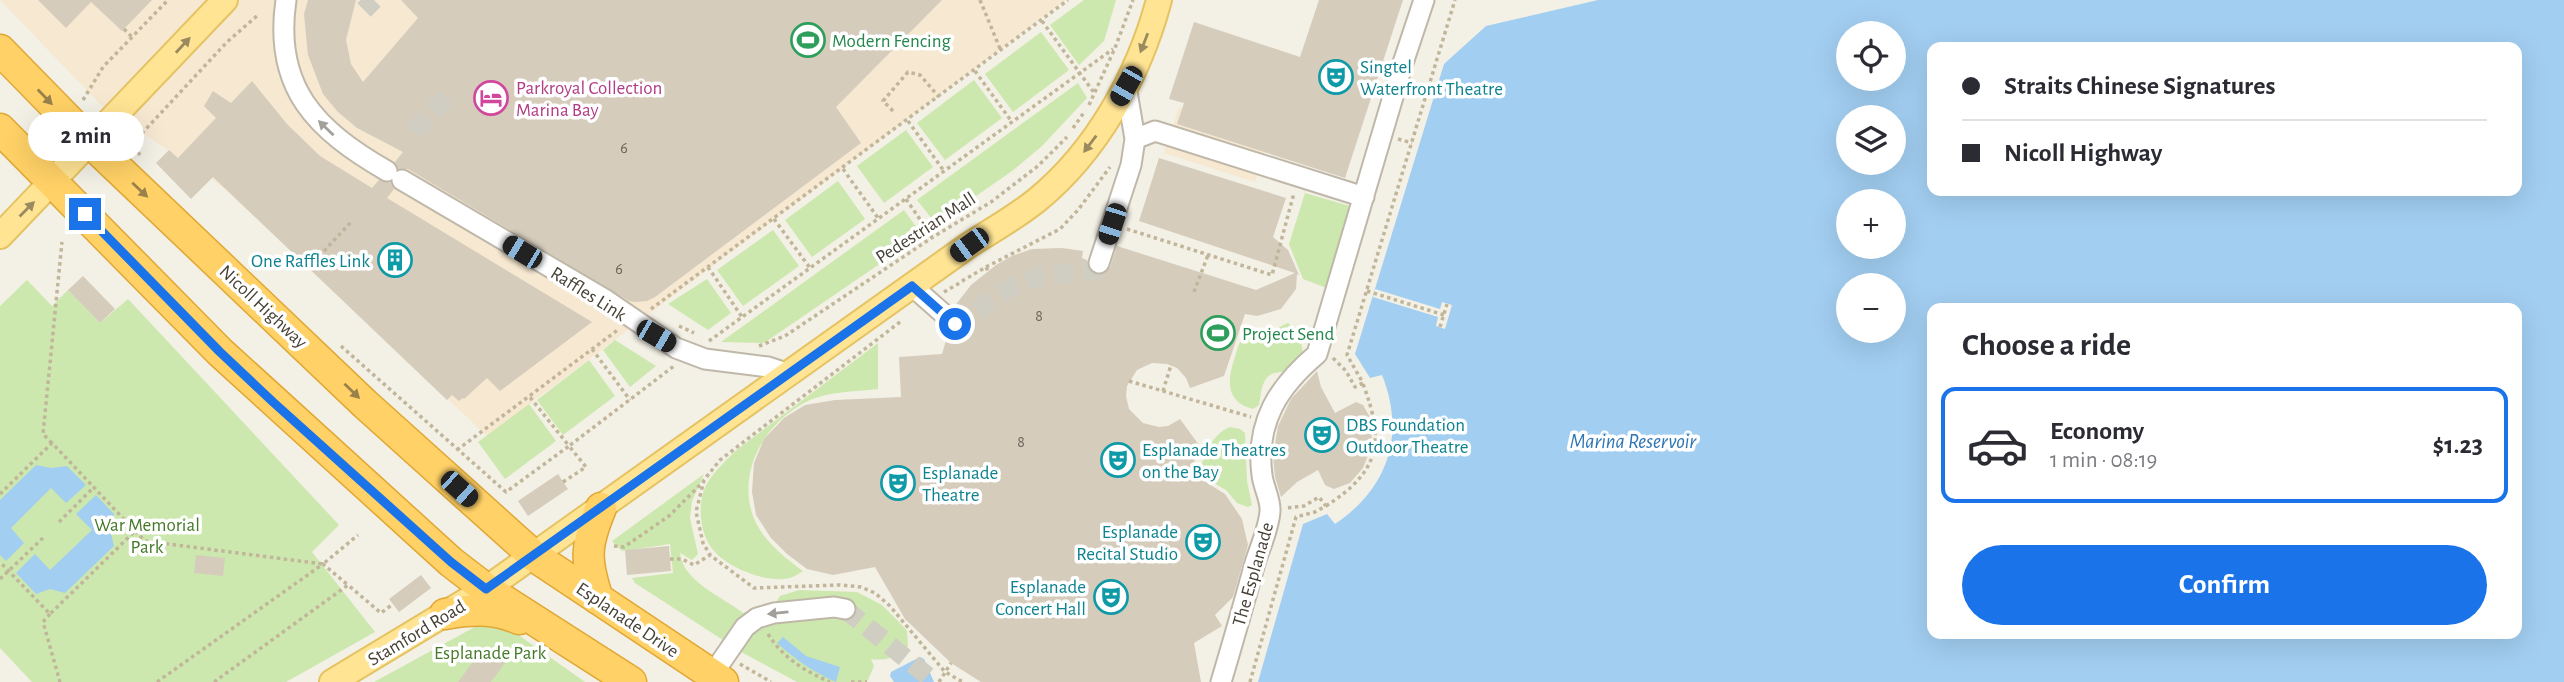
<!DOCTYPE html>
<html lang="en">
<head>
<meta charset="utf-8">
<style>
	:root { --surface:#fff; --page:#f2f2f3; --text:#2b2b33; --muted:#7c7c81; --line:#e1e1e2; --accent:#1a73e8 }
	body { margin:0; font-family:"Alegreya Sans",sans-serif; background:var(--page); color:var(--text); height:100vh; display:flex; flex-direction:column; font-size:26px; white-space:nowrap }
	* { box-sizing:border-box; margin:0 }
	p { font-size:23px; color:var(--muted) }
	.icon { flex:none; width:38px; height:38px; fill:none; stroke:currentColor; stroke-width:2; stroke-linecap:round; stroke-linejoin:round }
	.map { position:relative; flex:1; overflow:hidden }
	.sheet { position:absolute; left:1927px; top:303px; width:595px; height:336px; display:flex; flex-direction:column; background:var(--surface); border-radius:14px; box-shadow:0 7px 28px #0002 }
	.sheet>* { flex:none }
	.hud { position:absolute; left:1927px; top:42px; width:595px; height:154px; border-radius:14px; box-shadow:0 7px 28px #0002; display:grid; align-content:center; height:154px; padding:0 35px; background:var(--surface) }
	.tools { position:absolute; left:1836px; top:21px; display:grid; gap:14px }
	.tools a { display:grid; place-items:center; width:70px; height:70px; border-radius:50%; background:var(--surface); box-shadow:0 7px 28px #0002; font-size:35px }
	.end { position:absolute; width:32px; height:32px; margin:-16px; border:9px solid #1a73e8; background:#fff; box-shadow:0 0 0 4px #fff }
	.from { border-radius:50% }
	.bubble { position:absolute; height:49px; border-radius:24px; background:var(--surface); box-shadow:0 7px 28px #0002; font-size:23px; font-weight:700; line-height:49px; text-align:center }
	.car { position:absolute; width:21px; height:42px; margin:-21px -10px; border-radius:9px; box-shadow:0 0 5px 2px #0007; background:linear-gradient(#222 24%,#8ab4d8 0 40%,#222 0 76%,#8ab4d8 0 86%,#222 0) }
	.hud b { display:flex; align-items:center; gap:24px; height:66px; font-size:26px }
	.hud b+b { border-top:2px solid var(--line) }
	.hud i { width:18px; height:18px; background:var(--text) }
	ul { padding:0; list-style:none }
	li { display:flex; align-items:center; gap:21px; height:116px; margin:0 14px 10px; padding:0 21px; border:4px solid transparent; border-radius:14px }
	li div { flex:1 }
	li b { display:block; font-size:26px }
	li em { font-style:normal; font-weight:700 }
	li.current { border-color:var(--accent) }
	li>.icon { width:63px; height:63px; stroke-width:1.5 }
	h2 { padding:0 35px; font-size:32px; line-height:84px }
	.button { display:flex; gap:14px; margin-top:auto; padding:14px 35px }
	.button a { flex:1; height:80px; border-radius:42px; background:var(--accent); color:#fff; font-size:28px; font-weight:700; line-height:80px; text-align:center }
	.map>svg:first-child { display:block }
	.commercial { fill:#f6e8d1 }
	.green { fill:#cce8ae }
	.water { fill:#a2cef1; fill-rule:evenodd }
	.pier { fill:#f3f0e6 }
	.building { fill:#d5ccbc }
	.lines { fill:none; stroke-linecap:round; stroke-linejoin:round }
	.minor-tunnel { stroke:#d0cdc3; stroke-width:19; stroke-dasharray:19 10; stroke-linecap:butt }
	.minor-casing { stroke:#bfb8a9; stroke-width:23 }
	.major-casing { stroke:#e5c362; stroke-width:28 }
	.highway-casing { stroke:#e0a734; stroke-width:33 }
	.path { stroke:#c1b59a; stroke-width:3.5; stroke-dasharray:3.5 3.5; stroke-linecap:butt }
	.minor { stroke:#fff; stroke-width:19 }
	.major { stroke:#ffe494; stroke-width:24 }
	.highway { stroke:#ffd166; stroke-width:30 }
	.oneway { fill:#998a60 }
	.oneway2 { fill:#99814b }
	.oneway3 { fill:#a2a09a }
	.route { stroke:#1a73e8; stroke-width:9 }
	.labels { text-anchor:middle; stroke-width:7; stroke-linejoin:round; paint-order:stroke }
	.number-label { font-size:16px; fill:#6a6357 }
	.leisure-label { font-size:19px; fill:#27864d; stroke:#fff; text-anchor:start }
	.culture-label { font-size:19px; fill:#0d838f; stroke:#fff; text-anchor:start }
	.hotel-label { font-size:19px; fill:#b23c85; stroke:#fff; text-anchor:start }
	.street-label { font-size:19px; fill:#464035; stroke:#fff }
	.park-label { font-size:19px; fill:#447928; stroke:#fff }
	.water-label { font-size:21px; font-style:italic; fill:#2d76b4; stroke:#fff }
</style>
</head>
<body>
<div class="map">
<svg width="2564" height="682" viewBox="0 0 2564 682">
	<rect width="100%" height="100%" fill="#f3f0e6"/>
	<!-- commercial -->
	<path class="commercial" d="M0 0H1066L487 436 224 188 100 104Z
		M1179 107 1270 136 1255 182 1164 153Z"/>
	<!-- green -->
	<path class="green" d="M1084 0H1116L1104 41 1079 65 1050 25Z
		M1041 32 1069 70 1013 112 985 74Z
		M974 80 1002 118 945 160 917 123Z
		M1078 83 1087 98 1042 146 1012 171 936 224 917 200Z
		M906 130 933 167 884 203 857 166Z
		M838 181 865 219 812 257 785 220Z
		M1305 193 1353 207 1327 288 1303 279 1289 244Z
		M904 210 922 235 764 343 721 342Z
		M773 230 799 266 743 306 717 270Z
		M707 279 731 313 708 330 668 304Z
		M27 280 52 306 68 290 100 323 128 299 339 525 312 552 375 632 286 682H32L0 648V306Z
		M1288 323C1301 333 1311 359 1292 369 1285 373 1276 371 1270 375 1261 381 1261 395 1259 405L1253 409C1223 401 1228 377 1236 354 1237 349 1239 343 1242 339 1250 329 1263 336 1274 331 1279 328 1282 325 1288 323Z
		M615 340 656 366 630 387 603 350Z
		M878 343V389C854 392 826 391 804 403 765 424 737 470 753 516 762 540 783 556 803 571 797 575 791 579 783 579 761 581 724 566 711 547 700 532 698 507 704 490 709 476 724 463 734 452Z
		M589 360 615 396 563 435 537 400Z
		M529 404 556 441 505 479 478 442Z
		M1230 427 1240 429 1245 433 1247 481 1252 505 1248 507 1237 503 1226 490 1198 474C1205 456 1211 434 1230 427Z
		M704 474 692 501 690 518 698 554 692 560 680 553C683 582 723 597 743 613L776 602 780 596 799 590 857 592 882 605 900 623 907 631 908 646C898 658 886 661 871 659L874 666 867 682H797L743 653 635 583 632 578 673 573 670 544 622 551 612 541Z
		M493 617 585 682H374Z"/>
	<!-- water -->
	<path class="water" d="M1598 0H2564V682H1258L1303 524 1327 514 1335 524C1388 488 1406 435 1382 375L1370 378 1355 354 1444 64 1486 26ZM1848 33H1894V79H1848ZM1932 47H2516V191H1932ZM1848 117H1894V163H1848ZM1848 201H1894V247H1848ZM1848 285H1894V331H1848ZM1932 308H2516V634H1932Z
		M36 465 51 468 67 466 86 485 66 503 51 488 11 528 24 543 6 561 0 555V500Z
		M96 495 114 514 110 530 114 546 65 593 50 589 36 594 16 573 35 554 50 570 92 530 76 514Z
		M783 637 806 656 840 667 836 682C813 672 796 660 777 643Z
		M920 657 924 659 934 682H894L890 676 891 672Z"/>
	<!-- pier -->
	<path class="pier" d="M1375 289 1440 309 1442 302 1452 305 1445 329 1436 326 1438 317 1373 297Z"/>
	<!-- building -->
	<path class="building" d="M38 0H152L122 31 91 2 66 28Z
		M308 0H356L346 40 351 64 363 82 418 18 401 0H942L836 107 861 143 655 297 647 301 635 302 629 301 408 169H399L395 162 403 152 357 128 338 112 323 94 308 55 304 14Z
		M1319 0H1403L1345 178 1177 124 1184 103 1169 99 1194 22 1300 57Z
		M252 81 287 124 320 156 372 188 379 180 390 182 394 189 387 198 592 322 500 391 487 378 464 399 463 398 459 401 452 395 447 400 213 177 191 199 156 163 169 150 178 158 216 118 204 106 213 91 231 103Z
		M1159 158 1286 198 1273 237 1288 250 1299 275 1297 274 1296 289 1281 309 1257 316 1245 314 1224 376 1190 388 1186 378 1177 368 1167 364 1152 363 1137 370 1127 386 1126 396 1129 409 1143 423 1159 427 1168 426 1180 419 1199 445 1191 473 1225 494 1242 519 1248 545 1233 597 1215 615 1222 626 1194 643 1201 682H981L951 663 905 619 875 567 833 575 807 569 787 554 771 538 756 515 752 492 754 463 764 439 784 418 805 405 835 400 901 397 899 357 942 354 948 334 960 335 967 327 966 319 954 307 971 285 996 265 1012 256 1032 249 1062 248 1083 251 1082 258 1087 260 1089 271 1101 275 1110 267 1117 246 1256 290 1295 273 1139 221Z
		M83 276 115 309 100 323 68 290Z
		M1317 371 1321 387 1335 413 1356 402 1363 405 1371 419 1372 445 1363 468 1350 483 1334 489 1329 487 1325 485 1318 470 1297 482 1281 497 1275 477 1273 456 1278 426 1291 399Z
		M558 474 568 489 528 516 518 501Z
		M669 546 671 571 627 575 625 550Z
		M196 555 225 558 223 576 194 573Z
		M421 575 431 588 399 612 389 599Z
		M484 647 505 663 491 682H458Z"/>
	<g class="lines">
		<!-- minor-tunnel -->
		<path class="minor-tunnel" d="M364 10 374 0
			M413 132 450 94
			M955 324 957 327C977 311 997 292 1020 283 1044 273 1072 273 1096 271L1099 263
			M845 609 935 682"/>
		<!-- minor casing -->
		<g class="minor-casing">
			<path id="minor" d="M286 0C273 88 316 130 387 171
				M1135 139 1155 131 1364 197
				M402 180 606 300 676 348 705 359 768 367 789 374
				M1099 263 1131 165 1135 139 1126 86
				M912 286 955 324
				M712 675 745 627 757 618 774 613 834 607 845 609
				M1221 682C1233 642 1244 603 1255 563 1260 547 1269 528 1270 511 1271 500 1263 486 1262 475 1255 422 1279 386 1317 354L1403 63 1424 0"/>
		</g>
		<!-- major casing -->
		<g class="major-casing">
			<path id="major" d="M0 236 225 0
				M332 682 486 589 969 245C991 231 1016 217 1037 200 1097 151 1139 75 1159 0"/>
		</g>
		<!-- highway casing -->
		<g class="highway-casing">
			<path id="highway" d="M0 50 91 143 365 404 534 556 723 682
				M0 129 220 352 451 562 486 589 631 682
				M598 599C585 560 585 546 601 508
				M445 614C471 609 494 608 519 619"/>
		</g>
		<!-- path -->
		<path class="path" d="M980 0 1001 51
			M1042 21 1095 94
			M124 29 132 37
			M975 71 1012 122
			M83 100 103 67 168 0
			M1089 105 1115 48 1133 0
			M893 111 883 101 908 72 920 75 939 97
			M908 121 944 171
			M1073 128 1085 111
			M1398 139 1412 143
			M140 155 132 144 227 42 258 15
			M843 169 878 218
			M906 199 932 237
			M774 219 810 268
			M1127 229 1272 275 1294 193
			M324 251 351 222
			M708 267 742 317
			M986 267 1060 229 1078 210 1110 167
			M962 281 986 267 988 271
			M1367 291 1444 315
			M944 292 963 281
			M1194 292 1208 255
			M651 309 1068 0
			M900 322 720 460 704 480 696 512 703 543 710 555 754 588 840 585 861 587 875 593 890 606 945 672 963 682
			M679 326 694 333
			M1440 327 1447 304
			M709 341 1113 49
			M341 346 506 492 569 446 529 396
			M759 346 785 336 933 237 991 202 1038 166 1067 137
			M592 349 630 400
			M1333 358 1346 371 1355 387 1363 383 1347 355 1455 0
			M1129 381 1251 417
			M1163 391 1171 365
			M52 443 43 434 62 242
			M457 450 619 329
			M563 482 586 467 569 446 674 366
			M0 494 52 443 135 531 50 614 0 562
			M1326 506C1380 471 1385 442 1363 384
			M59 522 94 487
			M135 531 145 541 323 564 358 535
			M614 546 624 547 669 516 704 481
			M670 559H682L694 565 710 555
			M0 579 45 536
			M50 614 43 622 60 682
			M768 634C783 658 805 671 830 682
			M740 664 771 682
			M157 682 323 564 348 585
			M214 682 348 585 381 613 393 604
			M851 682H867
			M939 682 951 663
			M1250 682 1296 517 1315 512 1326 506 1319 497 1304 506 1286 508"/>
		<!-- minor -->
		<use href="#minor" class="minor"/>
		<!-- major -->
		<use href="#major" class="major"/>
		<!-- highway -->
		<use href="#highway" class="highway"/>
	</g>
	<!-- one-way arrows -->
	<defs><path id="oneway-solid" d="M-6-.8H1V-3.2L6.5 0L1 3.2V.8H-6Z" transform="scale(1.75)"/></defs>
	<g class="oneway">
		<use href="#oneway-solid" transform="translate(1144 43) rotate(111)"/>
		<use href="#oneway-solid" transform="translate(183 45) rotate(-47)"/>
		<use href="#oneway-solid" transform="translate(1090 144) rotate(127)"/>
		<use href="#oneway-solid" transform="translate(27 209) rotate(-45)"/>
	</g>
	<g class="oneway2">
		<use href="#oneway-solid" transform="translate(45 97) rotate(46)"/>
		<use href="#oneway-solid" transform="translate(140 190) rotate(43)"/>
		<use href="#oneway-solid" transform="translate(352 391) rotate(44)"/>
	</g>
	<g class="oneway3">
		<use href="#oneway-solid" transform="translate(326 128) rotate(-136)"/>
		<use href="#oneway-solid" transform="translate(778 613) rotate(174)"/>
	</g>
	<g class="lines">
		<!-- route -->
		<path class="route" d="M85 214 220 352 273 402 451 562 486 589 912 286 955 324"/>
	</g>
	<!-- icons -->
	<defs>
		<g id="stadium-ring" transform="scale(1.75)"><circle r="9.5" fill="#fff" stroke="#2e9e5b" stroke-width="1.5"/><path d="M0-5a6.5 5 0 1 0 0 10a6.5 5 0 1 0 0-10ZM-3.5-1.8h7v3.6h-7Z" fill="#2e9e5b"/></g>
		<g id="theatre-ring" transform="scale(1.75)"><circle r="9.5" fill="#fff" stroke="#0f9aa8" stroke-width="1.5"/><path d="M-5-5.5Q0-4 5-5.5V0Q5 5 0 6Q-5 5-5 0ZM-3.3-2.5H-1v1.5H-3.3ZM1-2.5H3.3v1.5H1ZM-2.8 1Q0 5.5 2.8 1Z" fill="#0f9aa8"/></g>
		<g id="hotel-ring" transform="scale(1.75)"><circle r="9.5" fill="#fff" stroke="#d1479c" stroke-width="1.5"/><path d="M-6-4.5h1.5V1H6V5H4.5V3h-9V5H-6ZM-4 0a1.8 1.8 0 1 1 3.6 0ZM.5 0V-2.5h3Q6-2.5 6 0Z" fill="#d1479c"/></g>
		<g id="building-ring" transform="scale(1.75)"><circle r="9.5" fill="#fff" stroke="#0f9aa8" stroke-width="1.5"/><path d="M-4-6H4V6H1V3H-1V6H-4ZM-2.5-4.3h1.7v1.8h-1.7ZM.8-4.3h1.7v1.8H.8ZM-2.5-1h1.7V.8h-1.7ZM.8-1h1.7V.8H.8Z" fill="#0f9aa8"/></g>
	</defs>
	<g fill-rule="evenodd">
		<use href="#stadium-ring" x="808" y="40"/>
		<use href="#theatre-ring" x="1336" y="77"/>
		<use href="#hotel-ring" x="491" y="98"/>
		<use href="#building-ring" x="395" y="260"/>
		<use href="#stadium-ring" x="1218" y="333"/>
		<use href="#theatre-ring" x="1322" y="435"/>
		<use href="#theatre-ring" x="1118" y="460"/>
		<use href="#theatre-ring" x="898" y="483"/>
		<use href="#theatre-ring" x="1203" y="542"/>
		<use href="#theatre-ring" x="1111" y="597"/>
	</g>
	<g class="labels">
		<!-- number labels -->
		<g class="number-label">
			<text x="624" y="153">6</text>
			<text x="619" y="274">6</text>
			<text x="1039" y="321">8</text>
			<text x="1021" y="447">8</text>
		</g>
		<!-- leisure labels -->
		<g class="leisure-label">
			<text x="832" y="47">Modern Fencing</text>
			<text x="1242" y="340">Project Send</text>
		</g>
		<!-- culture labels -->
		<g class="culture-label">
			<text x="1360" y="73">Singtel<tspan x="1360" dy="22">Waterfront Theatre</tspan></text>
			<text x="370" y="267" text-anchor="end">One Raffles Link</text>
			<text x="1346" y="431">DBS Foundation<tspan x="1346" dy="22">Outdoor Theatre</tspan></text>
			<text x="1142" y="456">Esplanade Theatres<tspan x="1142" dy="22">on the Bay</tspan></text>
			<text x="922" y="479">Esplanade<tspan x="922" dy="22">Theatre</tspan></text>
			<text x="1178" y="538" text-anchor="end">Esplanade<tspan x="1178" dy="22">Recital Studio</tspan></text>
			<text x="1086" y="593" text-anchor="end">Esplanade<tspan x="1086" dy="22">Concert Hall</tspan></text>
		</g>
		<!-- hotel labels -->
		<g class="hotel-label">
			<text x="516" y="94">Parkroyal Collection<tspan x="516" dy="22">Marina Bay</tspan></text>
		</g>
		<!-- street labels -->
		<g class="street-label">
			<text transform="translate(925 227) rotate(-33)" y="7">Pedestrian Mall</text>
			<text transform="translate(589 293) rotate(32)" y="7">Raffles Link</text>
			<text transform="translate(264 306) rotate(43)" y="7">Nicoll Highway</text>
			<text transform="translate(1252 574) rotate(-74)" y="7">The Esplanade</text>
			<text transform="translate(628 619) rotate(34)" y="7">Esplanade Drive</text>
			<text transform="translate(416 632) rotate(-31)" y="7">Stamford Road</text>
		</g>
		<!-- park labels -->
		<g class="park-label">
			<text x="147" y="531">War Memorial<tspan x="147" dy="22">Park</tspan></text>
			<text x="490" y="659">Esplanade Park</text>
		</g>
		<!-- water labels -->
		<g class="water-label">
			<text x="1633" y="448">Marina Reservoir</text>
		</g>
	</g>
</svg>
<div class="tools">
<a><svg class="icon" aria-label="locate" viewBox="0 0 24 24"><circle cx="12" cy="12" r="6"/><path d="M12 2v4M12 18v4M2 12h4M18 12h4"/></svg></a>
<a><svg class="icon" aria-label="layers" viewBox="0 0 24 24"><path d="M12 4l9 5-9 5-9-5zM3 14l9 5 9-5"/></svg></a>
<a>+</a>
<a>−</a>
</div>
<i class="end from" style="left:955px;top:324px"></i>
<i class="end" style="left:85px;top:214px"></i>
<div class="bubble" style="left:28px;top:112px;width:116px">2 min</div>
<i class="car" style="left:1126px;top:86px;rotate:210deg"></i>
<i class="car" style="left:1112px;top:224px;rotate:198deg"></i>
<i class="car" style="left:969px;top:245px;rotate:234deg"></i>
<i class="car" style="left:522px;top:252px;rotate:301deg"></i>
<i class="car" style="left:656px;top:336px;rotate:120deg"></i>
<i class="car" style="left:459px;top:489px;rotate:132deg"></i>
<div class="hud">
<b><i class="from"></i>Straits Chinese Signatures</b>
<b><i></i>Nicoll Highway</b>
</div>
<section class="sheet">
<h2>Choose a ride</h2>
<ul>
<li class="current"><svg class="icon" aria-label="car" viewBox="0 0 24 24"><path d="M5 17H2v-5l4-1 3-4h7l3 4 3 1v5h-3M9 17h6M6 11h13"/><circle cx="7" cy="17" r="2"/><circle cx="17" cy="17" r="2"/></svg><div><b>Economy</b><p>1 min · 08:19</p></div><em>$1.23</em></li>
</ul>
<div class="button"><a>Confirm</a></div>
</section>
</div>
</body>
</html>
